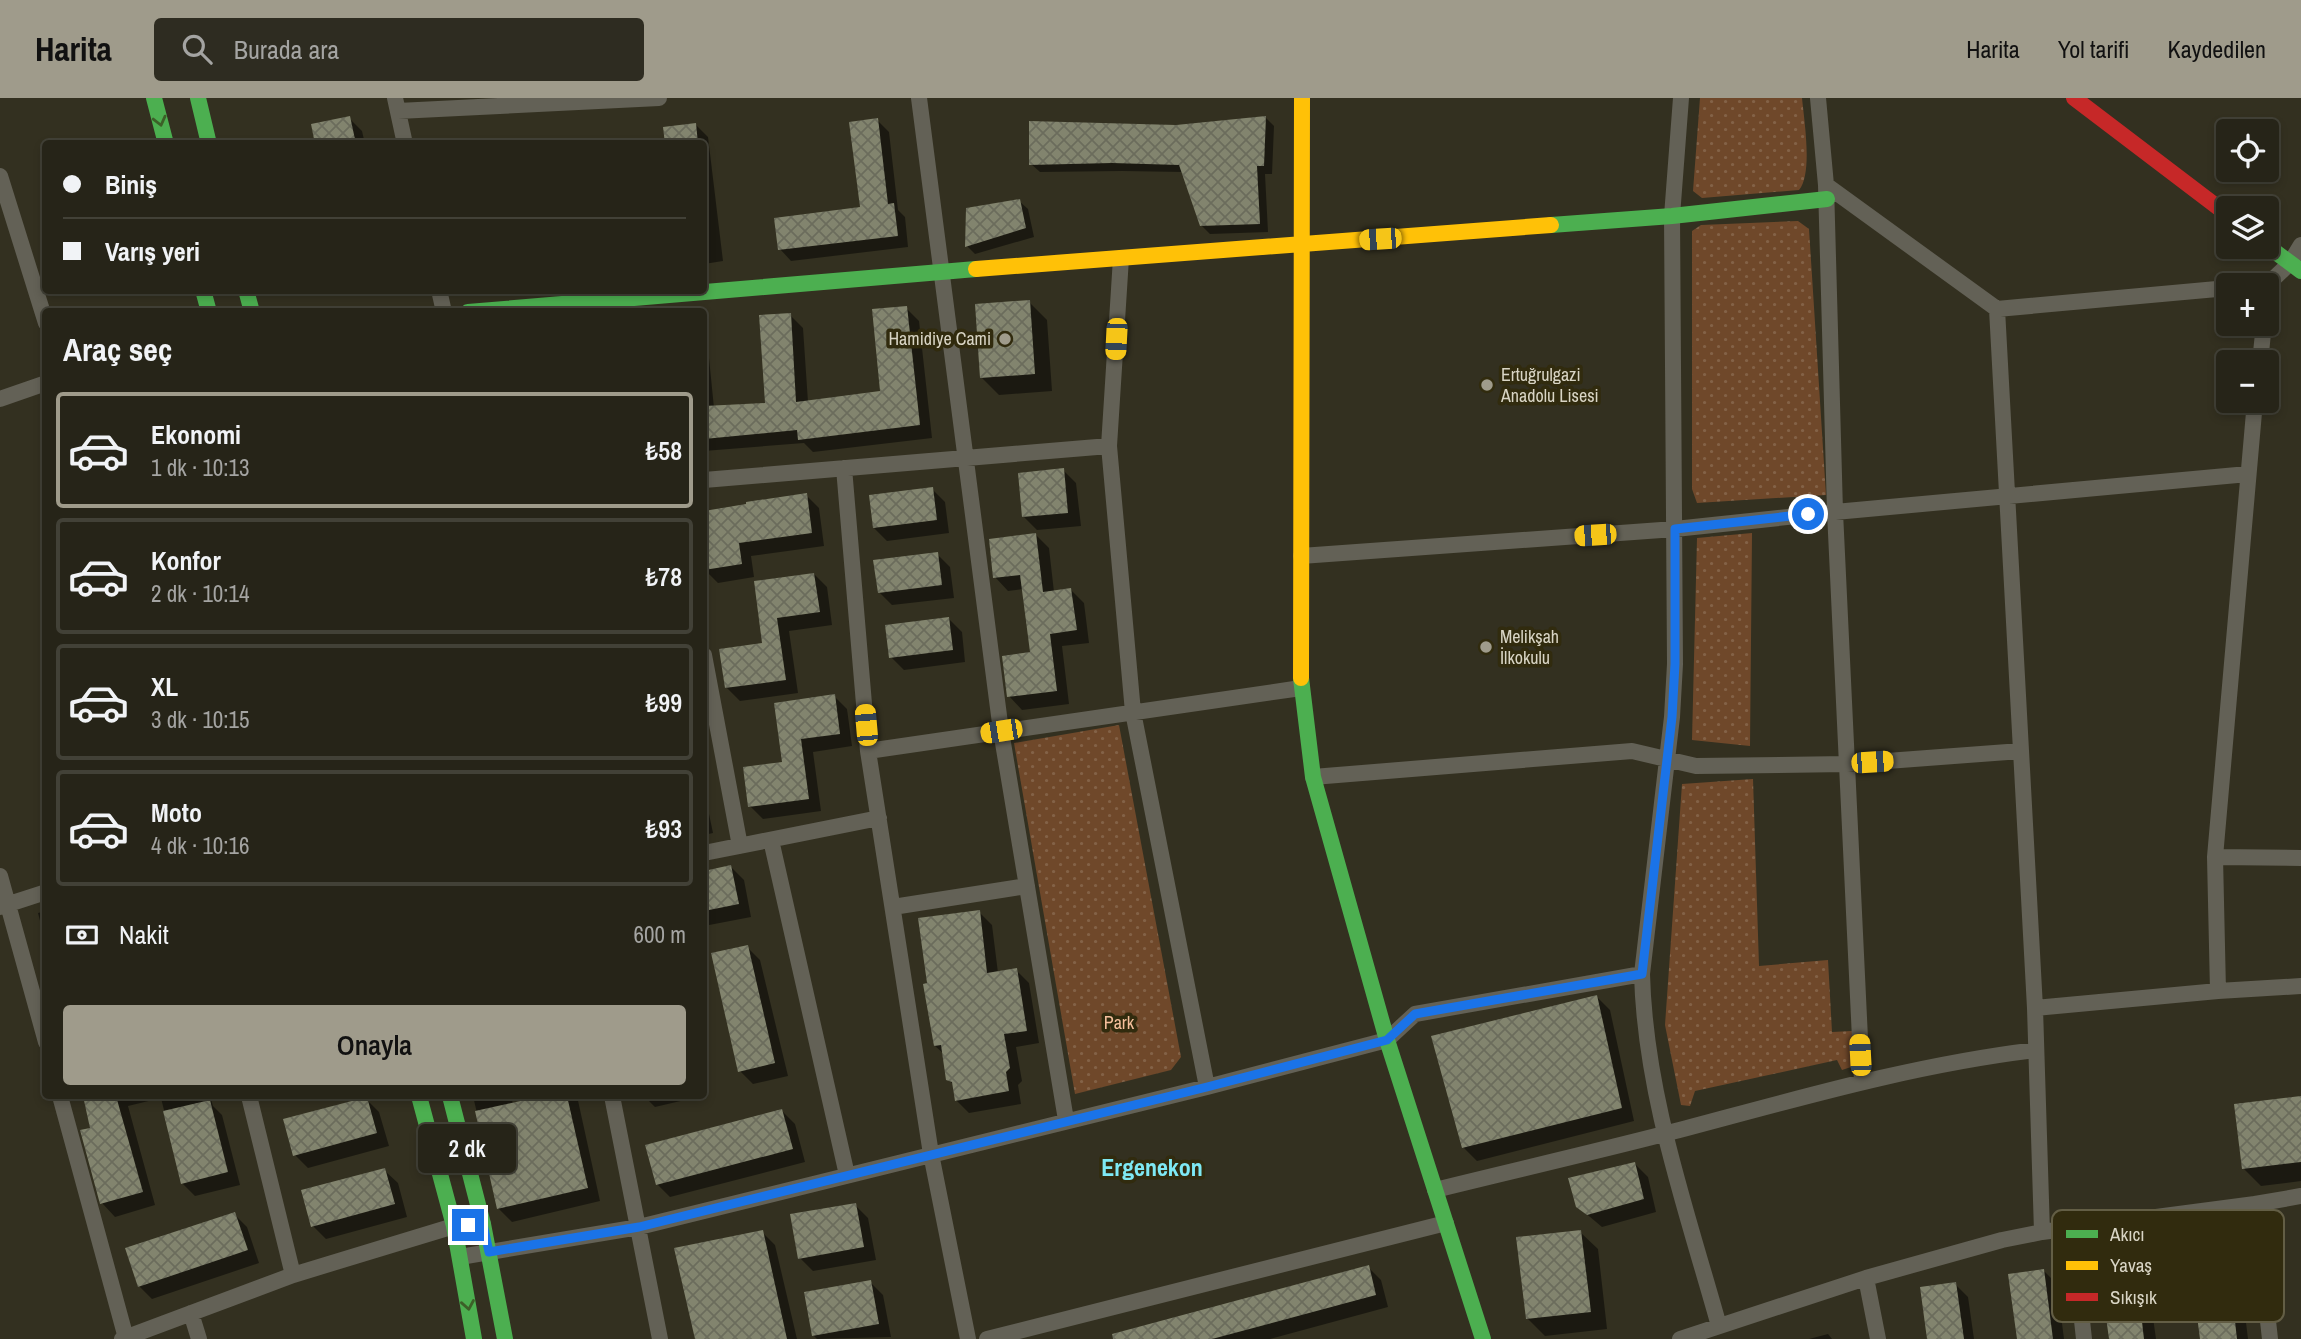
<!DOCTYPE html>
<html lang="tr">
<head>
<meta charset="utf-8">
<style>
	:root { --surface:#262418; --page:#2e2c21; --text:#f1f3f6; --muted:#a4a4a2; --line:#424137; --accent:#9f9b8b }
	body { margin:0; font-family:"Archivo Narrow",sans-serif; background:var(--page); color:var(--text); height:100vh; display:flex; flex-direction:column; font-size:26px; white-space:nowrap }
	* { box-sizing:border-box; margin:0 }
	p { font-size:23px; color:var(--muted) }
	.icon { flex:none; width:38px; height:38px; fill:none; stroke:currentColor; stroke-width:2; stroke-linecap:round; stroke-linejoin:round }
	.map { position:relative; flex:1; overflow:hidden }
	.side { position:absolute; left:42px; top:210px; width:665px; height:791px; display:flex; flex-direction:column; background:var(--surface); border-radius:7px; box-shadow:0 4px 10px #0003,0 0 0 2px var(--line) }
	.side>* { flex:none }
	.banner { position:absolute; left:42px; top:42px; width:665px; height:154px; border-radius:7px; box-shadow:0 4px 10px #0003,0 0 0 2px var(--line); display:grid; align-content:center; height:154px; padding:0 21px; background:var(--surface) }
	.buttons { position:absolute; left:2216px; top:21px; display:grid; gap:14px }
	.buttons a { display:grid; place-items:center; width:63px; height:63px; border-radius:7px; background:var(--surface); box-shadow:0 4px 10px #0003,0 0 0 2px var(--line); font-size:35px }
	.end { position:absolute; width:32px; height:32px; margin:-16px; border:9px solid #1a73e8; background:#fff; box-shadow:0 0 0 4px #fff }
	.from { border-radius:50% }
	.bubble { position:absolute; height:49px; border-radius:7px; background:var(--surface); box-shadow:0 4px 10px #0003,0 0 0 2px var(--line); font-size:23px; font-weight:600; line-height:49px; text-align:center }
	.car { position:absolute; width:21px; height:42px; margin:-21px -10px; border-radius:9px; box-shadow:0 0 5px 2px #0007; background:linear-gradient(#f5c518 24%,#345 0 40%,#f5c518 0 76%,#345 0 86%,#f5c518 0) }
	.banner b { display:flex; align-items:center; gap:24px; height:66px; font-size:26px }
	.banner b+b { border-top:2px solid var(--line) }
	.banner i { width:18px; height:18px; background:var(--text) }
	ul { padding:0; list-style:none }
	li { display:flex; align-items:center; gap:21px; height:116px; margin:0 14px 10px; padding:0 7px; border:4px solid var(--line); border-radius:7px }
	li div { flex:1 }
	li b { display:block; font-size:26px }
	li em { font-style:normal; font-weight:600 }
	li.on { border-color:var(--accent) }
	li>.icon { width:63px; height:63px; stroke-width:1.5 }
	h2 { padding:0 21px; font-size:32px; line-height:84px }
	.pay { display:flex; align-items:center; gap:18px; height:77px; padding:0 21px; font-size:26px }
	.pay p { margin-inline-start:auto }
	.action { display:flex; gap:14px; margin-top:auto; padding:14px 21px }
	.action a { flex:1; height:80px; border-radius:7px; background:var(--accent); color:#111; font-size:28px; font-weight:600; line-height:80px; text-align:center }
	header { display:flex; align-items:center; gap:42px; box-sizing:border-box; height:98px; padding:0 35px; background:var(--accent); color:#111 }
	header strong { font-size:33px }
	nav { display:flex; gap:38px; margin-inline-start:auto; font-size:24px }
	.search { width:490px; height:63px; background:var(--page); display:flex; align-items:center; gap:18px; box-sizing:border-box; padding:0 24px; border-radius:7px; color:var(--muted); font-size:26px }
	.map>svg:first-child { display:block }
	.grass { fill:url(#grass-dots) }
	.shadow { fill:#0007 }
	.building { fill:url(#building-cross-hatch) }
	.lines { fill:none; stroke-linecap:round; stroke-linejoin:round }
	.street { stroke:#636156; stroke-width:16 }
	.fast { stroke:#4caf50; stroke-width:16 }
	.slow { stroke:#ffc107; stroke-width:16 }
	.jam { stroke:#c62828; stroke-width:16 }
	.oneway { stroke:#3c6028 }
	.route { stroke:#1a73e8; stroke-width:9 }
	.poi-dot { fill:#9f9b8b; stroke:#312b0e; stroke-width:2.5 }
	.labels { text-anchor:middle; stroke-width:7; stroke-linejoin:round; paint-order:stroke }
	.poi-label { font-size:18px; fill:#d9d5c5; stroke:#312b0e; text-anchor:start }
	.park-label { font-size:18px; fill:#f6c09d; stroke:#312b0e }
	.district-label { font-size:24px; font-weight:bold; fill:#7ee9f3; stroke:#312b0e }
	.key { fill:#312b0e; stroke:#635e45; stroke-width:2 }
	.key-label { font-size:19px; fill:#d9d5c5 }
</style>
</head>
<body>
<header>
<strong>Harita</strong>
<div class="search"><svg class="icon" aria-label="search" viewBox="0 0 24 24"><circle cx="10" cy="10" r="6"/><path d="M15 15l6 6"/></svg>Burada ara</div>
<nav><a>Harita</a><a>Yol tarifi</a><a>Kaydedilen</a></nav>
</header>
<div class="map">
<svg width="2301" height="1241" viewBox="0 0 2301 1241">
	<defs>
		<pattern id="grass-dots" width="8" height="8" patternUnits="userSpaceOnUse" patternTransform="scale(1.75)"><rect width="8" height="8" fill="#6f482a"/><path d="M2 2h.1M6 6h.1" fill="none" stroke="#836247" stroke-width="1.8" stroke-linecap="round"/></pattern>
		<pattern id="building-cross-hatch" width="8" height="8" patternUnits="userSpaceOnUse" patternTransform="scale(1.75)"><rect width="8" height="8" fill="#82846e"/><path d="M0 0l8 8M0 8l8-8" fill="none" stroke="#6b6c5c"/></pattern>
	</defs>
	<rect width="100%" height="100%" fill="#333020"/>
	<!-- grass -->
	<path class="grass" d="M1700 0H1802C1804 22 1813 75 1799 92L1702 100 1693 93Z
		M1798 123 1809 131 1826 397 1697 405 1692 391V133L1701 127Z
		M1752 435 1750 648 1692 642 1697 440Z
		M1119 627 1181 959 1171 972 1075 996 1014 645Z
		M1753 681 1759 868 1828 862 1832 934 1852 933 1854 968 1842 972 1837 962 1695 993 1690 1008 1681 1007 1665 927 1682 686Z"/>
	<!-- shadow -->
	<path class="shadow" d="M349 20 362 33 365 46H317Z
		M1266 20 1274 28 1272 76H1265L1268 134 1210 136 1201 127 1183 74 1122 73 1040 74 1031 66 1176 28Z
		M877 22 889 34 898 112 905 119 908 149 791 163 780 151 861 111Z
		M695 26 708 39 723 163 704 166V46H667Z
		M1019 103 1028 111 1034 139 975 156 967 148Z
		M292 192H308L295 196Z
		M1029 204 1047 222 1052 293 999 297 982 280Z
		M906 210 919 223 932 340 813 354 804 345 704 353V237L707 240 714 310 766 306 790 217 803 230 808 304 882 295Z
		M1063 372 1076 385 1081 428 1037 432 1024 419Z
		M932 391 945 404 949 435 887 443 874 430Z
		M806 397 819 410 824 448 751 458 754 479 718 485 705 472 704 415Z
		M1036 437 1049 450 1054 494 1071 492 1084 505 1089 545 1062 548 1069 606 1022 612 1009 598 1031 556 1023 491 1008 493 995 479Z
		M937 456 950 469 954 500 892 507 879 494Z
		M814 476 827 489 832 527 789 533 798 595 740 603 726 589 764 546 756 484Z
		M949 521 962 534 965 564 904 572 891 559Z
		M834 598 847 611 852 648 813 654 821 713 763 721 750 708 784 665 776 606Z
		M704 692 713 735 704 737Z
		M731 769 744 782 751 819 704 828V774Z
		M46 813V846L38 815Z
		M979 814 992 827 998 875 1016 872 1029 885 1039 945 1016 949 1022 983 1018 987 1021 1006 969 1015 956 1002 954 987 948 981 944 956 935 948Z
		M747 849 760 862 788 978 753 986 740 973Z
		M1597 899 1610 912 1634 1023 1477 1063 1463 1049Z
		M84 998H210L213 1008 222 1017 240 1087 195 1098 182 1085 161 1000 128 1008 155 1107 115 1119 102 1105 82 1034 93 1031Z
		M473 998H511L513 1006 539 1000 538 998H577L600 1103 512 1124 499 1111Z
		M644 998H689V1001L655 1009Z
		M2301 1000V1083L2261 1088 2243 1070Z
		M366 1001 379 1014 389 1048 308 1070 295 1057Z
		M782 1013 795 1026 805 1064 670 1099 657 1086Z
		M1635 1066 1648 1079 1656 1114 1602 1129 1577 1108Z
		M384 1072 398 1085 407 1119 326 1141 313 1128Z
		M855 1107 868 1120 876 1162 813 1173 800 1160Z
		M234 1116 247 1129 259 1165 152 1201 139 1188Z
		M762 1134 775 1147 797 1241H697Z
		M1580 1134 1598 1151 1607 1231 1545 1238 1527 1220Z
		M2225 1145 2238 1158 2248 1241H2202Z
		M2133 1156 2146 1169 2156 1241H2110Z
		M1368 1169 1381 1182 1388 1209 1270 1241H1117Z
		M2044 1173 2057 1186 2064 1241H2018Z
		M870 1184 883 1197 891 1239 817 1241 813 1237Z
		M1955 1186 1968 1199 1974 1241H1928Z
		M1828 1236 1832 1241H1809Z"/>
	<!-- building -->
	<path class="building" d="M350 18 356 46H315L311 26Z
		M1266 18 1264 68H1257L1260 126 1200 128 1179 67 1112 65 1029 67V23L1176 27Z
		M878 20 888 106 894 105 898 138 778 152 774 120 860 109 849 24Z
		M696 25 698 46H665L663 29Z
		M1020 101 1026 130 965 149 966 110Z
		M1030 202 1035 276 980 280 975 206Z
		M907 208 920 327 798 342 797 332 704 341V308L765 305 759 217 791 215 796 304 880 293 872 211Z
		M1064 370 1068 415 1022 419 1018 375Z
		M933 389 937 422 873 430 869 397Z
		M807 395 812 435 739 445 742 466 704 472V413L746 406V404Z
		M1036 435 1043 494 1071 490 1077 532 1050 536 1057 593 1007 599 1002 558 1030 554 1020 477 993 480 989 441Z
		M938 454 942 487 878 495 873 462Z
		M814 475 820 514 777 520 786 582 725 590 719 551 762 545 754 483Z
		M949 519 953 552 889 560 885 527Z
		M835 596 840 636 801 641 809 701 748 709 743 669 782 664 774 605Z
		M731 767 739 806 704 813V773Z
		M980 812 987 875 1017 870 1027 933 1004 936 1010 970 1006 974 1009 993 955 1003 952 984 946 982 941 947 934 948 923 886 927 885 918 820Z
		M748 847 775 965 738 974 711 855Z
		M1597 897 1622 1010 1462 1050 1431 938Z
		M83 998H116L143 1094 100 1106 80 1032 90 1030Z
		M543 998H567L588 1090 497 1111 475 1013Z
		M2301 998V1064L2242 1071 2234 1006Z
		M367 999 377 1035 293 1058 283 1021Z
		M210 1002 228 1074 181 1086 163 1013Z
		M782 1011 793 1051 656 1087 645 1047Z
		M1635 1064 1644 1101 1587 1117 1576 1109 1568 1080Z
		M385 1070 395 1106 311 1129 301 1092Z
		M856 1105 864 1149 798 1161 790 1116Z
		M235 1114 248 1152 138 1189 125 1150Z
		M763 1132 787 1241H695L674 1150Z
		M1581 1132 1591 1214 1526 1221 1516 1139Z
		M2226 1143 2237 1241H2200L2197 1218H2199L2189 1148Z
		M2134 1154 2144 1241H2109L2098 1159Z
		M1369 1167 1376 1197 1212 1241H1113L1112 1236Z
		M2044 1171 2053 1241H2017L2008 1176Z
		M871 1182 879 1226 812 1238 804 1194Z
		M1956 1184 1964 1241H1927L1920 1189Z"/>
	<g class="lines">
		<!-- street -->
		<path class="street" d="M395 0 405 46
			M919 0 1001 633 1066 1022
			M1681 0 1672 118 1675 566 1672 619 1642 876C1645 996 1687 1113 1719 1228
			M1818 0 1826 87 1835 414 1862 983
			M398 13 659 0
			M0 78 46 225
			M1826 87 1997 211 2228 190
			M1121 160 1109 348 1133 614 1207 989
			M439 192 444 214
			M2266 204 2268 186 2290 165 2301 147
			M1997 211 2035 910 2042 1134
			M2260 264 2264 226
			M0 301 46 285
			M844 370 868 653 931 1056 968 1241
			M704 382 1109 348
			M1301 458 1675 431 1835 414 2248 376
			M704 557 740 748
			M868 653 1301 590
			M1313 679 1632 653 1696 668 1847 666 2021 653
			M771 742 847 1077
			M704 755 879 720
			M2215 759 2301 760
			M0 778 46 944
			M0 809 46 794
			M893 809 1027 788
			M2218 893 2215 759 2255 303
			M2035 910 2218 893 2301 888
			M60 998 126 1240
			M249 998 293 1177
			M612 998 660 1241
			M1435 1092C1512 1073 1590 1055 1668 1035 1790 1003 1910 967 2036 952
			M2255 1106 2301 1098
			M2072 1130 2084 1241
			M460 1159 639 1129 1207 989 1387 942 1415 916 1642 876
			M1866 1180 1878 1241
			M191 1215 199 1241
			M122 1241 293 1177 454 1128 483 1126
			M987 1241 1446 1125
			M1680 1241 1866 1180 2002 1142 2042 1134 2255 1106 2270 1241"/>
		<!-- fast -->
		<path class="fast" d="M154 0 166 46
			M198 0 209 46
			M1551 127 1672 118 1827 101
			M2266 147 2301 173
			M203 192 209 214
			M246 192 252 214
			M468 214 976 171
			M1301 580 1313 679 1387 942 1483 1241
			M419 998 454 1128 474 1241
			M450 998 483 1126 505 1241"/>
		<!-- slow -->
		<path class="slow" d="M976 171 1551 127
			M1301 580 1302 0"/>
		<!-- jam -->
		<path class="jam" d="M2074 0 2228 117"/>
	</g>
	<!-- one-way arrows -->
	<defs><path id="oneway-chevron" d="M-2-3.5L2.5 0L-2 3.5" fill="none" stroke-width="1.6" stroke-linecap="round" stroke-linejoin="round" transform="scale(1.75)"/></defs>
	<g class="oneway">
		<use href="#oneway-chevron" transform="translate(160 23) rotate(76)"/>
		<use href="#oneway-chevron" transform="translate(468 1207) rotate(80)"/>
	</g>
	<g class="lines">
		<!-- route -->
		<path class="route" d="M468 1127 483 1126 489 1154 639 1129 1207 989 1387 942 1415 916 1642 876 1672 619 1675 566V431L1808 416"/>
	</g>
	<!-- markers -->
	<g class="poi-dot">
		<circle cx="1005" cy="241" r="7"/>
		<circle cx="1487" cy="287" r="7"/>
		<circle cx="1486" cy="549" r="7"/>
	</g>
	<g class="labels">
		<!-- poi labels -->
		<g class="poi-label">
			<text x="991" y="247" text-anchor="end">Hamidiye Cami</text>
			<text x="1501" y="283">Ertuğrulgazi<tspan x="1501" dy="21">Anadolu Lisesi</tspan></text>
			<text x="1500" y="545">Melikşah<tspan x="1500" dy="21">İlkokulu</tspan></text>
		</g>
		<!-- park labels -->
		<g class="park-label">
			<text x="1119" y="931">Park</text>
		</g>
		<!-- district labels -->
		<g class="district-label">
			<text x="1152" y="1078">Ergenekon</text>
		</g>
	</g>
	<!-- legend -->
	<rect x="2052" y="1112" width="232" height="112" rx="10" class="key"/>
	<rect x="2066" y="1132" width="32" height="8" fill="#4caf50"/>
	<rect x="2066" y="1163" width="32" height="9" fill="#ffc107"/>
	<rect x="2066" y="1195" width="32" height="8" fill="#c62828"/>
	<g class="key-label">
		<text x="2110" y="1143">Akıcı</text>
		<text x="2110" y="1174">Yavaş</text>
		<text x="2110" y="1206">Sıkışık</text>
	</g>
</svg>
<div class="buttons">
<a><svg class="icon" aria-label="locate" viewBox="0 0 24 24"><circle cx="12" cy="12" r="6"/><path d="M12 2v4M12 18v4M2 12h4M18 12h4"/></svg></a>
<a><svg class="icon" aria-label="layers" viewBox="0 0 24 24"><path d="M12 4l9 5-9 5-9-5zM3 14l9 5 9-5"/></svg></a>
<a>+</a>
<a>−</a>
</div>
<i class="end from" style="left:1808px;top:416px"></i>
<i class="end" style="left:468px;top:1127px"></i>
<div class="bubble" style="left:418px;top:1026px;width:98px">2 dk</div>
<i class="car" style="left:1380px;top:141px;rotate:266deg"></i>
<i class="car" style="left:1116px;top:241px;rotate:183deg"></i>
<i class="car" style="left:1595px;top:437px;rotate:266deg"></i>
<i class="car" style="left:866px;top:627px;rotate:355deg"></i>
<i class="car" style="left:1001px;top:633px;rotate:261deg"></i>
<i class="car" style="left:1872px;top:664px;rotate:86deg"></i>
<i class="car" style="left:1860px;top:957px;rotate:357deg"></i>
<div class="banner">
<b><i class="from"></i>Biniş</b>
<b><i></i>Varış yeri</b>
</div>
<section class="side">
<h2>Araç seç</h2>
<ul>
<li class="on"><svg class="icon" aria-label="car" viewBox="0 0 24 24"><path d="M5 17H2v-5l4-1 3-4h7l3 4 3 1v5h-3M9 17h6M6 11h13"/><circle cx="7" cy="17" r="2"/><circle cx="17" cy="17" r="2"/></svg><div><b>Ekonomi</b><p>1 dk · 10:13</p></div><em>₺58</em></li>
<li><svg class="icon" aria-label="car" viewBox="0 0 24 24"><path d="M5 17H2v-5l4-1 3-4h7l3 4 3 1v5h-3M9 17h6M6 11h13"/><circle cx="7" cy="17" r="2"/><circle cx="17" cy="17" r="2"/></svg><div><b>Konfor</b><p>2 dk · 10:14</p></div><em>₺78</em></li>
<li><svg class="icon" aria-label="car" viewBox="0 0 24 24"><path d="M5 17H2v-5l4-1 3-4h7l3 4 3 1v5h-3M9 17h6M6 11h13"/><circle cx="7" cy="17" r="2"/><circle cx="17" cy="17" r="2"/></svg><div><b>XL</b><p>3 dk · 10:15</p></div><em>₺99</em></li>
<li><svg class="icon" aria-label="car" viewBox="0 0 24 24"><path d="M5 17H2v-5l4-1 3-4h7l3 4 3 1v5h-3M9 17h6M6 11h13"/><circle cx="7" cy="17" r="2"/><circle cx="17" cy="17" r="2"/></svg><div><b>Moto</b><p>4 dk · 10:16</p></div><em>₺93</em></li>
</ul>
<div class="pay"><svg class="icon" aria-label="cash" viewBox="0 0 24 24"><path d="M3 7h18v10H3z"/><circle cx="12" cy="12" r="2"/></svg>Nakit<p>600 m</p></div>
<div class="action"><a>Onayla</a></div>
</section>
</div>
</body>
</html>
